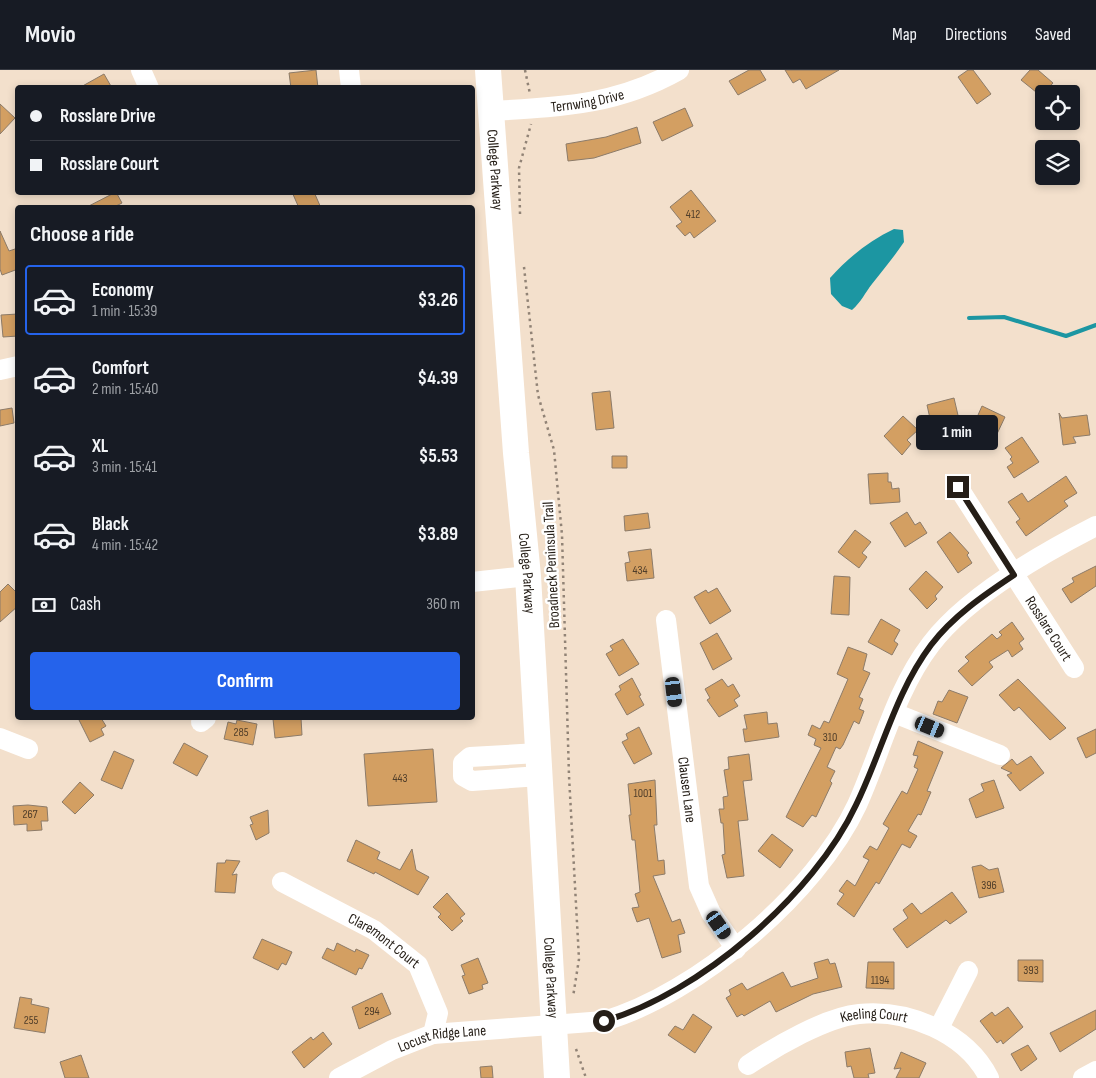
<!DOCTYPE html>
<html lang="en">
<head>
<meta charset="utf-8">
<style>
	:root { --surface:#171b24; --page:#20242c; --text:#f1f3f6; --muted:#9ea1a6; --line:#363941; --accent:#2563eb }
	body { margin:0; font-family:"Sofia Sans Condensed",sans-serif; background:var(--page); color:var(--text); height:100vh; display:flex; flex-direction:column; font-size:19px; white-space:nowrap }
	* { box-sizing:border-box; margin:0 }
	p { font-size:16px; color:var(--muted) }
	.icon { flex:none; width:28px; height:28px; fill:none; stroke:currentColor; stroke-width:2; stroke-linecap:round; stroke-linejoin:round }
	.map { position:relative; flex:1; overflow:hidden }
	.sheet { position:absolute; left:15px; top:135px; width:460px; height:515px; display:flex; flex-direction:column; background:var(--surface); border-radius:5px; box-shadow:0 2px 8px #0003 }
	.sheet>* { flex:none }
	.hud { position:absolute; left:15px; top:15px; width:460px; height:110px; border-radius:5px; box-shadow:0 2px 8px #0003; display:grid; align-content:center; height:110px; padding:0 15px; background:var(--surface) }
	.fabs { position:absolute; left:1035px; top:15px; display:grid; gap:10px }
	.fabs a { display:grid; place-items:center; width:45px; height:45px; border-radius:5px; background:var(--surface); box-shadow:0 2px 8px #0003; font-size:25px }
	.end { position:absolute; width:22px; height:22px; margin:-11px; border:6px solid #251e17; background:#fff; box-shadow:0 0 0 2px #fff }
	.from { border-radius:50% }
	.bubble { position:absolute; height:35px; border-radius:5px; background:var(--surface); box-shadow:0 2px 8px #0003; font-size:16px; font-weight:700; line-height:35px; text-align:center }
	.car { position:absolute; width:15px; height:30px; margin:-15px -8px; border-radius:6px; box-shadow:0 0 4px 1px #0007; background:linear-gradient(#222 24%,#8ab4d8 0 40%,#222 0 76%,#8ab4d8 0 86%,#222 0) }
	.hud b { display:flex; align-items:center; gap:18px; height:48px; font-size:19px }
	.hud b+b { border-top:1px solid var(--line) }
	.hud i { width:12px; height:12px; background:var(--text) }
	ul { padding:0; list-style:none }
	li { display:flex; align-items:center; gap:15px; height:70px; margin:0 10px 8px; padding:0 5px; border:2px solid transparent; border-radius:5px }
	li div { flex:1 }
	li b { display:block; font-size:19px }
	li em { font-style:normal; font-weight:700 }
	li.active { border-color:var(--accent) }
	li>.icon { width:45px; height:45px; stroke-width:1.5 }
	h2 { padding:0 15px; font-size:22px; line-height:60px }
	.pay { display:flex; align-items:center; gap:12px; height:55px; padding:0 15px; font-size:19px }
	.pay p { margin-inline-start:auto }
	.cta { display:flex; gap:10px; margin-top:auto; padding:10px 15px }
	.cta a { flex:1; height:58px; border-radius:5px; background:var(--accent); color:#fff; font-size:20px; font-weight:700; line-height:58px; text-align:center }
	header { display:flex; align-items:center; gap:30px; box-sizing:border-box; height:70px; padding:0 25px; background:var(--surface); border-bottom:1px solid var(--line) }
	header strong { font-size:24px }
	nav { display:flex; gap:28px; margin-inline-start:auto; font-size:18px }
	.map>svg:first-child { display:block }
	.water { fill:#1c96a2 }
	.lines { fill:none; stroke-linecap:round; stroke-linejoin:round }
	.stream { stroke:#1c96a2; stroke-width:4 }
	.building { fill:#d39f62; stroke:#8c7b69 }
	.path { stroke:#918376; stroke-width:2.5; stroke-dasharray:2.5 4; stroke-linecap:butt }
	.minor { stroke:#fff; stroke-width:20 }
	.major { stroke:#fff; stroke-width:26 }
	.route { stroke:#251e17; stroke-width:6 }
	.labels { text-anchor:middle; stroke-width:5; stroke-linejoin:round; paint-order:stroke }
	.number-label { font-size:12px; fill:#503e2a }
	.street-label { font-size:15px; fill:#251e17; stroke:#fff }
</style>
</head>
<body>
<header>
<strong>Movio</strong>
<nav><a>Map</a><a>Directions</a><a>Saved</a></nav>
</header>
<div class="map">
<svg width="1096" height="1008" viewBox="0 0 1096 1008">
	<rect width="100%" height="100%" fill="#f3e0cc"/>
	<!-- water -->
	<path class="water" d="M894 159 903 160 904 172C894 187 883 200 872 214 865 223 861 232 852 240L842 236 831 224 830 208C849 187 869 171 894 159Z"/>
	<g class="lines">
		<!-- stream -->
		<path class="stream" d="M969 248 1004 247 1066 266 1096 255"/>
	</g>
	<!-- building -->
	<path class="building" d="M316 0 318 18H291L289 3Z
		M749 0H760L766 10 738 25 729 11Z
		M785 0H839L806 19 800 9 793 13Z
		M968 0H973L991 24 977 34 958 7Z
		M1030 0H1038L1053 13 1041 26 1021 10Z
		M104 4 112 18H79Z
		M0 34 15 48 0 64Z
		M685 38 693 56 662 71 653 52Z
		M637 57 641 73 594 88 568 91 566 74 606 67Z
		M691 120 716 151 694 168 690 162 685 166 676 156 682 152 670 137Z
		M116 122 122 133 112 138H85Z
		M292 122H314L321 138H299Z
		M0 161 9 181 18 178V199L2 205 0 199Z
		M18 244V266L3 267 1 245Z
		M610 321 614 358 596 360 592 323Z
		M954 328 960 354 946 357 945 351 938 354V352L931 353 927 335Z
		M982 336 1005 347 996 366 986 362 983 366 971 361Z
		M12 338 14 353 0 356V340Z
		M1059 343 1062 348 1087 345 1090 365 1073 367 1076 373 1063 375Z
		M903 346 918 360 907 370 911 374 902 385 884 366Z
		M1022 367 1039 392 1014 408 1007 397 1013 393 1010 389 1012 387 1005 378Z
		M612 386H627V398H612Z
		M888 403V412H891L892 419 899 418 900 432 870 434 868 404Z
		M1066 406 1077 423 1064 431 1068 436 1026 466 1016 452 1020 449 1008 432 1022 423 1028 432Z
		M907 442 915 455 920 452 927 463 905 477 890 453Z
		M648 443 650 458 625 461 624 446Z
		M855 460 871 472 862 483 867 487 859 498 838 482Z
		M950 462 969 483 967 485 972 493 958 503 937 472Z
		M651 479 654 508 627 511 625 493 630 492 628 482Z
		M1096 496V516L1071 533 1062 519 1074 512 1072 508Z
		M926 501 943 517 935 526 937 529 927 539 909 519Z
		M834 506 850 507 849 545 831 544Z
		M8 514 18 524V536L0 552V522Z
		M717 518 731 541 710 554 694 527 706 520 708 523Z
		M881 549 900 560 894 571 898 574 892 585 868 572Z
		M1012 552 1024 569 1019 573 1023 579 1012 587 1008 580 989 592 993 597 972 616 958 601 969 591 965 587 992 564 997 569 1002 565 999 562Z
		M717 563 732 589 713 600 700 573Z
		M623 569 639 594 619 606 606 584 613 580 610 576Z
		M848 577 867 584 863 600 870 603 859 627 863 629 859 639 864 641 859 654 854 651 843 675 840 679 836 677 827 697 835 701 830 711 832 713 816 747 812 745 803 757 786 747 821 678 814 675 816 669 808 665 812 655 820 659 824 651 829 653 848 609 837 604Z
		M632 608 641 625 639 626 644 635 627 645 615 624 621 620 619 616Z
		M722 609 728 617 733 614 740 626 734 630 738 636 719 647 707 630 710 628 705 619Z
		M1018 609 1066 658 1050 670 1019 637 1014 641 999 625Z
		M949 620 968 627 957 653 933 644 938 631 942 632Z
		M767 642 768 654 777 653 779 667 745 672 743 659H747L744 645Z
		M85 648H101L106 656 101 659 104 665 90 672 79 650Z
		M287 648H301L302 665 275 668 273 649Z
		M237 650 257 654 253 675 224 669 228 652 236 654Z
		M639 657 652 684 634 694 622 672 628 669 626 664Z
		M1096 659V683L1086 688 1077 668Z
		M918 671 943 682 927 721 931 722 921 745 918 744 908 761 917 766 910 778 902 774 879 814 876 812 854 847 837 834 844 824 839 821 847 810 855 816 869 790 863 787 870 776 877 780 889 758 883 754 902 721 907 724 918 699 914 697 918 686 913 685Z
		M184 673 208 686 197 706 173 693Z
		M433 679 437 732 368 736 364 684Z
		M114 681 134 690 122 719 101 710Z
		M749 684 752 710 743 711 748 750 738 751 744 806 727 808 722 785 725 784 723 753H721L719 739H724L723 727 728 726 724 700 729 699 728 687Z
		M1031 686 1044 703 1020 721 1007 705 1012 703 1001 698 1012 689 1017 695Z
		M655 710 657 755H654L658 791 664 790 665 804 653 806 672 852 680 849 685 863 678 865 681 882 662 888 649 848 637 852 632 838 639 837 635 824 640 822 635 770H632L629 745H631L628 714Z
		M994 710 1004 738 976 748 969 729 984 721 981 714Z
		M80 712 94 725 75 744 62 732Z
		M28 735 47 737 48 751H41L42 760 27 761V754L14 755 13 736Z
		M268 740 269 763 256 770 250 755 253 754 250 747Z
		M772 764 793 780 780 798 758 781Z
		M356 770 380 782 377 789 400 800 412 779 416 800 429 807 418 825 375 802 374 804 347 791Z
		M226 790 240 791 232 805 237 804 235 823 215 822 217 793H225Z
		M981 795 989 800 998 798 1004 822 979 828 972 797Z
		M952 822 967 842 950 854 946 850 907 878 893 859 908 848 903 840 912 833 921 844Z
		M447 823 465 844 460 848 463 851 452 861 438 847 441 844 433 837Z
		M262 869 292 882 286 895 282 893 278 900 253 888Z
		M337 873 355 882 356 879 369 885 362 899 359 898 356 905 322 888 327 878 334 881Z
		M478 888 488 913 482 915 483 919 469 924 462 906 465 905 461 895Z
		M828 889 830 894 835 893 842 917 813 924 776 942 770 931 744 946 742 944 737 947 726 928 731 925 729 920 742 913 747 920 783 902 791 917 818 908 814 893Z
		M1018 890H1043V912L1018 911Z
		M868 892H894V919L866 918Z
		M382 923 391 944 359 959 352 937Z
		M20 927 32 929 31 934 49 938 45 963 14 958Z
		M1008 937 1023 957 1003 974 1001 970 997 973 980 951 992 942 995 946Z
		M1096 940V959L1060 982 1050 963Z
		M693 944 712 957 695 983 668 965 675 956 683 960Z
		M323 962 332 974 304 998 292 982 311 967 313 970Z
		M1028 975 1037 989 1021 1001 1011 984Z
		M870 978 875 1003 868 1004 869 1008H854L851 996 847 997 845 982Z
		M901 982 926 993 919 1008H896L901 998 894 999Z
		M81 985 89 1008H65L60 992Z
		M492 996 493 1008H481L480 997Z"/>
	<g class="lines">
		<!-- path -->
		<path class="path" d="M525 0 530 24
			M520 144 519 98 531 54
			M524 197 538 325 554 380 562 465 569 706 579 889 573 927
			M576 979 586 1008"/>
		<!-- minor -->
		<g class="minor">
			<path d="M141 0 149 18"/>
			<path d="M349 0 351 18"/>
			<path id="s1" d="M492 41C561 37 617 35 679 0"/>
			<path d="M0 300 18 296"/>
			<path id="s2" d="M958 417 1074 598"/>
			<path d="M472 512 528 506"/>
			<path id="s3" d="M666 550 699 816 711 843 736 879"/>
			<path d="M894 643 1000 685"/>
			<path d="M201 652 206 648"/>
			<path d="M0 668 28 679"/>
			<path d="M538 683 470 687 463 693V706L472 711 539 706"/>
			<path id="s4" d="M282 812 374 860 418 895 438 943 433 964"/>
			<path d="M939 958 968 901"/>
			<path id="s5" d="M748 995C775 977 826 947 859 944 907 939 966 962 989 1008"/>
			<path id="s6" d="M339 1008 392 980 433 964 604 951C697 924 816 823 857 735 881 682 895 621 931 574 967 527 1043 483 1096 456"/>
			<path d="M1083 1008 1096 1001"/>
		</g>
		<!-- major -->
		<path class="major" id="s7" d="M488 0 516 383 528 506 557 1008"/>
	</g>
	<g class="lines">
		<!-- route -->
		<path class="route" d="M604 951C699 924 814 825 856 735 882 682 895 623 931 575 953 546 984 525 1014 505L958 417"/>
	</g>
	<g class="labels">
		<!-- number labels -->
		<g class="number-label">
			<text x="693" y="148">412</text>
			<text x="640" y="504">434</text>
			<text x="241" y="666">285</text>
			<text x="830" y="671">310</text>
			<text x="400" y="712">443</text>
			<text x="643" y="727">1001</text>
			<text x="30" y="748">267</text>
			<text x="989" y="819">396</text>
			<text x="1031" y="904">393</text>
			<text x="880" y="914">1194</text>
			<text x="372" y="945">294</text>
			<text x="31" y="954">255</text>
		</g>
		<!-- street labels -->
		<g class="street-label">
			<text dy="5" stroke="none"><textPath href="#s1" startOffset="96">Ternwing Drive</textPath></text>
			<text dy="5" stroke="none"><textPath href="#s7" startOffset="100">College Parkway</textPath></text>
			<text transform="translate(551 495) rotate(-93)" y="5">Broadneck Peninsula Trail</text>
			<text dy="5" stroke="none"><textPath href="#s7" startOffset="505">College Parkway</textPath></text>
			<text dy="5" stroke="none"><textPath href="#s2" startOffset="168">Rosslare Court</textPath></text>
			<text dy="5" stroke="none"><textPath href="#s3" startOffset="171">Clausen Lane</textPath></text>
			<text dy="5" stroke="none"><textPath href="#s4" startOffset="118">Claremont Court</textPath></text>
			<text dy="5" stroke="none"><textPath href="#s7" startOffset="910">College Parkway</textPath></text>
			<text dy="5" stroke="none"><textPath href="#s5" startOffset="138">Keeling Court</textPath></text>
			<text dy="5" stroke="none"><textPath href="#s6" startOffset="112">Locust Ridge Lane</textPath></text>
		</g>
	</g>
</svg>
<div class="fabs">
<a><svg class="icon" aria-label="locate" viewBox="0 0 24 24"><circle cx="12" cy="12" r="6"/><path d="M12 2v4M12 18v4M2 12h4M18 12h4"/></svg></a>
<a><svg class="icon" aria-label="layers" viewBox="0 0 24 24"><path d="M12 4l9 5-9 5-9-5zM3 14l9 5 9-5"/></svg></a>
</div>
<i class="end from" style="left:604px;top:951px"></i>
<i class="end" style="left:958px;top:417px"></i>
<div class="bubble" style="left:916px;top:345px;width:82px">1 min</div>
<i class="car" style="left:674px;top:622px;rotate:173deg"></i>
<i class="car" style="left:930px;top:657px;rotate:112deg"></i>
<i class="car" style="left:719px;top:855px;rotate:145deg"></i>
<div class="hud">
<b><i class="from"></i>Rosslare Drive</b>
<b><i></i>Rosslare Court</b>
</div>
<section class="sheet">
<h2>Choose a ride</h2>
<ul>
<li class="active"><svg class="icon" aria-label="car" viewBox="0 0 24 24"><path d="M5 17H2v-5l4-1 3-4h7l3 4 3 1v5h-3M9 17h6M6 11h13"/><circle cx="7" cy="17" r="2"/><circle cx="17" cy="17" r="2"/></svg><div><b>Economy</b><p>1 min · 15:39</p></div><em>$3.26</em></li>
<li><svg class="icon" aria-label="car" viewBox="0 0 24 24"><path d="M5 17H2v-5l4-1 3-4h7l3 4 3 1v5h-3M9 17h6M6 11h13"/><circle cx="7" cy="17" r="2"/><circle cx="17" cy="17" r="2"/></svg><div><b>Comfort</b><p>2 min · 15:40</p></div><em>$4.39</em></li>
<li><svg class="icon" aria-label="car" viewBox="0 0 24 24"><path d="M5 17H2v-5l4-1 3-4h7l3 4 3 1v5h-3M9 17h6M6 11h13"/><circle cx="7" cy="17" r="2"/><circle cx="17" cy="17" r="2"/></svg><div><b>XL</b><p>3 min · 15:41</p></div><em>$5.53</em></li>
<li><svg class="icon" aria-label="car" viewBox="0 0 24 24"><path d="M5 17H2v-5l4-1 3-4h7l3 4 3 1v5h-3M9 17h6M6 11h13"/><circle cx="7" cy="17" r="2"/><circle cx="17" cy="17" r="2"/></svg><div><b>Black</b><p>4 min · 15:42</p></div><em>$3.89</em></li>
</ul>
<div class="pay"><svg class="icon" aria-label="cash" viewBox="0 0 24 24"><path d="M3 7h18v10H3z"/><circle cx="12" cy="12" r="2"/></svg>Cash<p>360 m</p></div>
<div class="cta"><a>Confirm</a></div>
</section>
</div>
</body>
</html>
